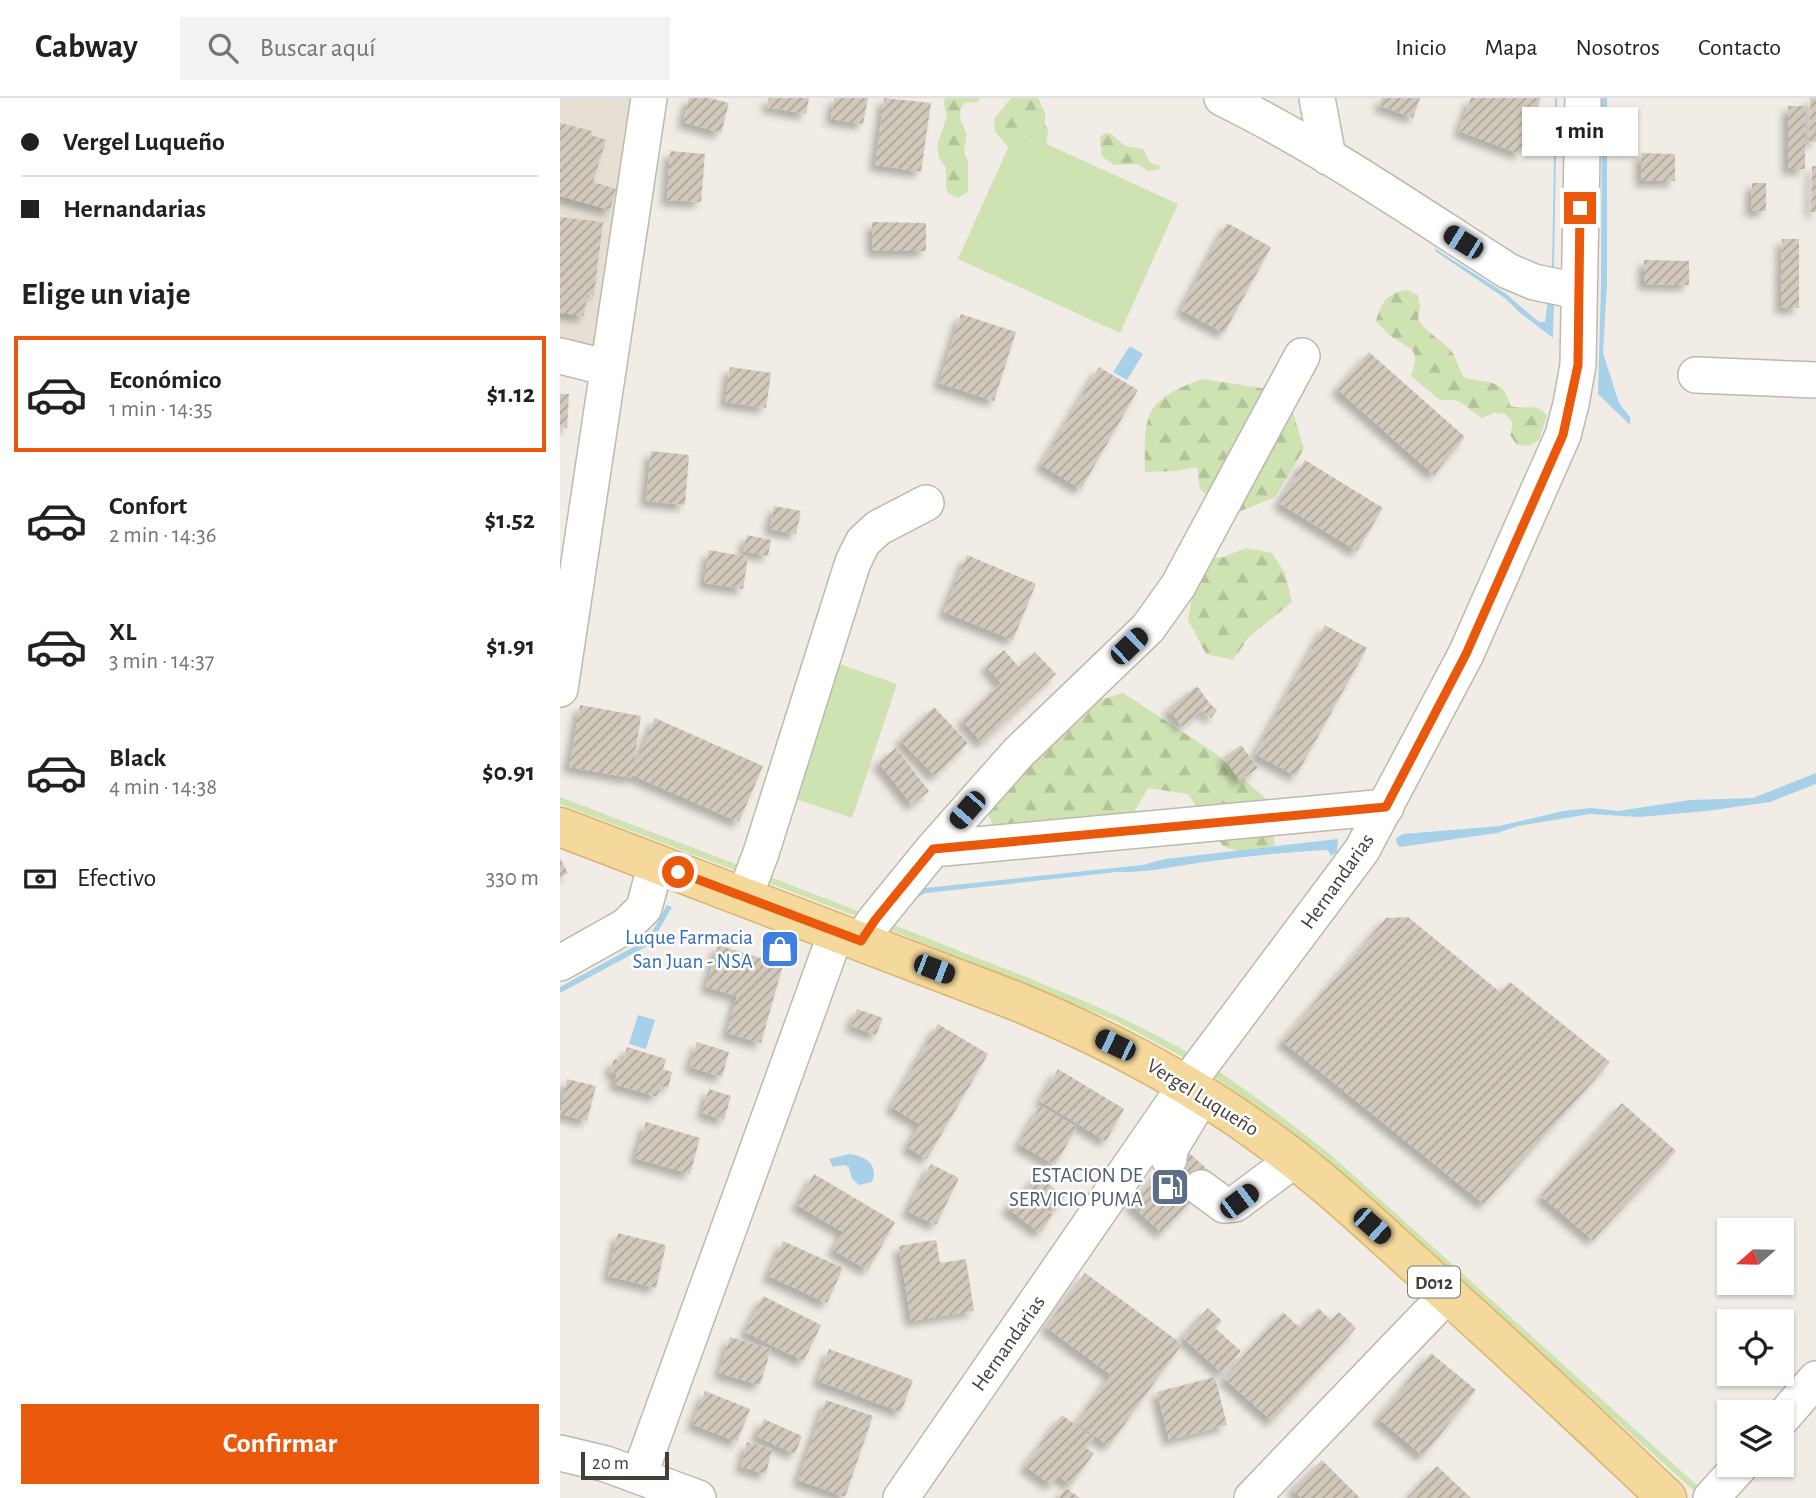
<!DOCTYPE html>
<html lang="es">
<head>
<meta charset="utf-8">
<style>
	:root { --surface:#fff; --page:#f2f2f2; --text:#202124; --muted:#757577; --line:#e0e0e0; --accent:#ea580c }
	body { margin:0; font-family:"Alegreya Sans",sans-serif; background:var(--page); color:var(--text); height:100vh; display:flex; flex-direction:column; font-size:26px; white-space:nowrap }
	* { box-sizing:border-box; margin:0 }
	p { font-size:23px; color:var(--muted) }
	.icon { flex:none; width:38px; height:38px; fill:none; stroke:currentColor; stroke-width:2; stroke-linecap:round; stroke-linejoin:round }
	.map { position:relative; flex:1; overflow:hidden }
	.panel { display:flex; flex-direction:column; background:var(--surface); width:560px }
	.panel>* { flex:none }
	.guide { display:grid; align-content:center; height:154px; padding:0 21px; background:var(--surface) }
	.needle { width:46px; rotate:250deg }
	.buttons { position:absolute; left:1157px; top:1120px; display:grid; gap:14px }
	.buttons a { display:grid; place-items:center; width:77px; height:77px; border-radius:0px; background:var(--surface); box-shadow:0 2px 5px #0004; font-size:35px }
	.scale { position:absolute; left:21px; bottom:18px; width:88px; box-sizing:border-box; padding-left:7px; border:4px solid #433e36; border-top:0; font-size:19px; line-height:24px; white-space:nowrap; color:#433e36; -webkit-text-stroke:5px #fff; paint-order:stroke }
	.end { position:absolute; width:32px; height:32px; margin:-16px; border:9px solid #ea580c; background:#fff; box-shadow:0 0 0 4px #fff }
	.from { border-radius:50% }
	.bubble { position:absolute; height:49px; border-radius:0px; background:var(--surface); box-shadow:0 2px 5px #0004; font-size:23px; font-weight:700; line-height:49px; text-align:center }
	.car { position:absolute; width:21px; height:42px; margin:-21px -10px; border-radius:9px; box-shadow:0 0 5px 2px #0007; background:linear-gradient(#222 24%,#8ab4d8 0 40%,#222 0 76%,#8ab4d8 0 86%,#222 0) }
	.guide b { display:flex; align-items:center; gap:24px; height:66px; font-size:26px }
	.guide b+b { border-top:2px solid var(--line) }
	.guide i { width:18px; height:18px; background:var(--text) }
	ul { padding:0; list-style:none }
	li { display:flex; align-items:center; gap:21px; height:116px; margin:0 14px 10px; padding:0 7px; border:4px solid transparent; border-radius:0px }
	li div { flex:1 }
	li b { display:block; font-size:26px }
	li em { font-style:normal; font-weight:700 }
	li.selected { border-color:var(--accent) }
	li>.icon { width:63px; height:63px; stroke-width:1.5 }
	h2 { padding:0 21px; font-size:32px; line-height:84px }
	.pay { display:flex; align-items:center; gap:18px; height:77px; padding:0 21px; font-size:26px }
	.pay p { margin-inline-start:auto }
	.action { display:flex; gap:14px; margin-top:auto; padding:14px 21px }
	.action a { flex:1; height:80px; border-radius:0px; background:var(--accent); color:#fff; font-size:28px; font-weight:700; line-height:80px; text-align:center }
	header { display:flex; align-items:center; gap:42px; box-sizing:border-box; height:98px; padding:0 35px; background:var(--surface); border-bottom:2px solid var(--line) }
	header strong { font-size:33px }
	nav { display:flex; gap:38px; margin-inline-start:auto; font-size:24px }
	.search { width:490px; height:63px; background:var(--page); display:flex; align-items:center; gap:18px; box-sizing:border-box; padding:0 24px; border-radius:0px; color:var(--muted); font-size:26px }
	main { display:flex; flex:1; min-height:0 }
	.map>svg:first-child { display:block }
	.residential { fill:#e5dfd4 }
	.forest { fill:url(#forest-firs) }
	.pitch { fill:#cee2b2 }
	.water { fill:#a7d0e9 }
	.building { fill:url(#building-hatch); filter:url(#shadow) }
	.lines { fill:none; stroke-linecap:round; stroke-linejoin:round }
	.minor-casing { stroke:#bfb8ac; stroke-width:38 }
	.major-casing { stroke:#d9b46c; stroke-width:41 }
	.minor { stroke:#fff; stroke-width:35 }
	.major { stroke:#f5d89b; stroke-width:38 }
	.route { stroke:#ea580c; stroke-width:9 }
	.labels { text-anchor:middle; stroke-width:5; stroke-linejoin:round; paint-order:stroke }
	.shield { fill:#fff; stroke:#7b7872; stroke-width:2 }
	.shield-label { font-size:19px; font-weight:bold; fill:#433e36 }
	.street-label { font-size:21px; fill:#433e36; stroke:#fff }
	.shop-label { font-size:21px; fill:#366cbe; stroke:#fff; text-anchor:end }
	.service-label { font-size:21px; fill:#4e5e75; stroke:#fff; text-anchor:end }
</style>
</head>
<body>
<header>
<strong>Cabway</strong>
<div class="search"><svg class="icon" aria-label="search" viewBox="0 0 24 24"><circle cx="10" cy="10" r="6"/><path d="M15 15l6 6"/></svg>Buscar aquí</div>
<nav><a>Inicio</a><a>Mapa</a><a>Nosotros</a><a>Contacto</a></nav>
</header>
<main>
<section class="panel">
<div class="guide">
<b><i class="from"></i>Vergel Luqueño</b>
<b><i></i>Hernandarias</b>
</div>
<h2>Elige un viaje</h2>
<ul>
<li class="selected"><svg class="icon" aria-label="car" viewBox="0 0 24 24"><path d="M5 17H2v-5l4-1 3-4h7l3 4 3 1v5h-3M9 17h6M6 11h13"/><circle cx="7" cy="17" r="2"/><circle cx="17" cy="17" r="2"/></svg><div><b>Económico</b><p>1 min · 14:35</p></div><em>$1.12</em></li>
<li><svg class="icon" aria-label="car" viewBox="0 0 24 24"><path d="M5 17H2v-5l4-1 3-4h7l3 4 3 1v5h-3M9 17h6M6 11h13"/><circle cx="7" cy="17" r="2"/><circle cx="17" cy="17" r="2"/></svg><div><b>Confort</b><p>2 min · 14:36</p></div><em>$1.52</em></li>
<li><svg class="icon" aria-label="car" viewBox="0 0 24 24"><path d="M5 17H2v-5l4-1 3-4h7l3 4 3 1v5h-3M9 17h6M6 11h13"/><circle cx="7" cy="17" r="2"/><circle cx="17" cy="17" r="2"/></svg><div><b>XL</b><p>3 min · 14:37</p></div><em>$1.91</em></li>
<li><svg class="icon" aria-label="car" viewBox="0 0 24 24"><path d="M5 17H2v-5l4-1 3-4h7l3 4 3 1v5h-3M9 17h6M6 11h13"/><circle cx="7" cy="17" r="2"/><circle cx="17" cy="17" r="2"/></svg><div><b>Black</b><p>4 min · 14:38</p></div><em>$0.91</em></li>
</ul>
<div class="pay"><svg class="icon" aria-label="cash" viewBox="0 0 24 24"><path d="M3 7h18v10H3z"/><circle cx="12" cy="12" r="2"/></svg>Efectivo<p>330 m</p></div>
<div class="action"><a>Confirmar</a></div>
</section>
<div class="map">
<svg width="1256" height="1400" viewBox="0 0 1256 1400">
	<defs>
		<pattern id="forest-firs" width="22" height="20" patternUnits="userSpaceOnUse" patternTransform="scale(1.75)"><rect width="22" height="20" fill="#cee2b2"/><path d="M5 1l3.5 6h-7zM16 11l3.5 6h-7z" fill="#b2c39a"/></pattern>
		<pattern id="building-hatch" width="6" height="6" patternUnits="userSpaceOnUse" patternTransform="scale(1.75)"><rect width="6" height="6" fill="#d2c9bc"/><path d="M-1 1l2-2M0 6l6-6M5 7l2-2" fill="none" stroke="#aca59a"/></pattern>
		<filter id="shadow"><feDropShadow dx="-6" dy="6" stdDeviation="3.5" flood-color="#0004"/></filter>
	</defs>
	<rect width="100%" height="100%" fill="#f1ede6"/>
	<!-- residential -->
	<path class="residential" d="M0 0H93L52 261 0 245Z"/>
	<!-- forest -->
	<path class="forest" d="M385 0H421L417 4 405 5 401 9 400 21 407 36 404 53 408 64V94L398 100 388 95 386 88V70L379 60 377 47 387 18 384 6Z
		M451 0H478L485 15V27L488 32 486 49 452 53 435 34 434 21Z
		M545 35 551 36 565 48 584 51C587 60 589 67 599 67L600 71 588 73 578 66 554 67 544 60 541 55 540 39Z
		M847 192 858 197 860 209 858 221C867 236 881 241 892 254 897 261 898 271 905 280 928 285 945 281 950 308 963 312 979 304 987 318L979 342 969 348 957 347 950 337 953 325 945 316 934 315 922 320C904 309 903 299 880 302L851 278C861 249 852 253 832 239 826 235 821 228 816 223 821 205 827 194 847 192Z
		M642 281 727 294 744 351 715 399 681 413 657 408 640 391 637 369 616 373 585 374C584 316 584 302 642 281Z
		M686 450 712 455 725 475 732 504 689 539 673 562 646 556 628 522 634 487 645 462 663 459Z
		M563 595 655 655 705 700 715 747 691 758 663 748 628 696 588 690 575 713 554 718 438 737 416 691 527 606Z"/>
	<!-- pitch -->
	<path class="pitch" d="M456 32 618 106 560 235 398 161Z
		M276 565 337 586 292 720 230 699Z
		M0 699C123 746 245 792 367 840 452 874 540 905 620 950 674 980 723 1020 771 1057L1151 1400H1142L767 1062 715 1021 634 965 556 923 293 817 0 706Z"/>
	<!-- water -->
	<path class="water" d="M995 0H997L994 169H992Z
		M1042 0H1047V186L1043 255 1059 305 1070 319V327L1038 296 1041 187Z
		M874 150 945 195 979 224H985L988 202 994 203 993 240 959 214 946 201 875 153Z
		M570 248 583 256 567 282 553 274Z
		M1256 675V686L1210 704 1147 713 1079 719 1030 716 958 728 937 735 840 749 837 746 836 740 843 736 939 728 1003 713 1031 710 1058 713 1130 702 1193 700Z
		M778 741 777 754 771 758 768 752C724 754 681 759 638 765 610 769 585 775 557 774L366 795 359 798 341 817 358 792 365 790 582 767 605 761Z
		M107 807 112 809 91 846 0 895V889L88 841Z
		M78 917 95 922 86 951 69 946Z
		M289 1056C306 1058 319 1067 312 1084L299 1087 292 1081 289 1069 284 1067 273 1069 269 1061Z"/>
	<!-- building -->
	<path class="building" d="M129 0H150L169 5 161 35 123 24Z
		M209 0H249L246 16 207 9Z
		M274 0H308L303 26 271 21Z
		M324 0 371 5 361 74 315 67Z
		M822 0H860L853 20 819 7Z
		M911 0H981L960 56 899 33Z
		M1250 0H1256V44H1249Z
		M1228 8H1245V71H1228Z
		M0 25 32 33 31 37 46 42 33 84 56 91 50 112 0 98Z
		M110 53 145 56 141 104 107 102Z
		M1081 55 1115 56V83H1081Z
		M1252 68H1256V114H1251Z
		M1192 85H1206V113H1191Z
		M0 119 43 124 34 197H27L24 218 0 215Z
		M312 124 366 125V153H313Z
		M667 125 711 149 664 235 621 212Z
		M1222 141H1239V210H1221Z
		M1084 162 1129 163V187L1084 186Z
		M401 216 456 234 434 303 379 285Z
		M809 254 905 339 874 377 777 291Z
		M170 269 211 275 206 310 165 304Z
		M539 269 578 292 521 391 481 367Z
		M0 296H9L7 330 0 329Z
		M91 353 129 357 125 407 86 403Z
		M745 362 823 410 797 453 719 405Z
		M214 408 241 413 236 436 210 431Z
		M187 437 211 442 208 458 183 453Z
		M149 452 188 459 183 491 144 485Z
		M407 457 476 486 453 542 384 514Z
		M765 527 807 550 736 678 695 656Z
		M444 552 459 569 475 554 496 576 422 645 402 622 441 585 426 568Z
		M637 588 650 606 622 628 608 611Z
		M650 606 657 612 651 620 643 614Z
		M20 607 81 618 73 671 95 620 203 668 179 724 72 677 71 680 9 669Z
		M374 609 408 645 375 678 340 642Z
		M681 647 698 670 680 683 664 660Z
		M336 650 369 693 352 707 318 664Z
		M0 760 8 775 0 780Z
		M848 819 940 894 950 884 1050 964 924 1106 722 943 826 820Z
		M158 847 223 867 201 945 167 935 177 898 146 889Z
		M297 911 323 920 316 937 291 928Z
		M378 926 428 956 367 1061 347 1049 360 1026 331 1009Z
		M137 944 169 954 162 979 130 969Z
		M67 949 106 961 103 971 112 974 108 990 101 988 97 999 54 986 57 976 50 974 54 961 63 963Z
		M498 971 564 1011 546 1043 480 1003Z
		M7 981 36 988 27 1023 0 1016Z
		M149 991 171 998 164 1022 142 1015Z
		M1062 1005 1116 1053 1033 1142 981 1098Z
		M480 1008 517 1029 495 1067 459 1046Z
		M86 1024 140 1040 130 1076 75 1060Z
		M621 1048 654 1077 602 1135 570 1106Z
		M371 1066 399 1080 376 1127 347 1113Z
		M254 1076 335 1124 308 1172 273 1152 283 1134 237 1107Z
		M477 1077 505 1099 495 1112 467 1090Z
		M460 1093 493 1117 480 1135 447 1110Z
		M58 1135 106 1147 96 1190 48 1178Z
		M376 1142 380 1165 406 1161 414 1213 351 1223 339 1148Z
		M223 1143 283 1170 267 1205 208 1178Z
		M525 1175 622 1246 549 1348 516 1325 551 1277 486 1229Z
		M203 1198 261 1227 244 1263 185 1234Z
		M648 1210 662 1223 655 1230 681 1253 662 1275 622 1239Z
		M758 1210 771 1222 779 1214 796 1230 712 1323 664 1280 723 1214 740 1230Z
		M170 1239 211 1251 200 1287 159 1275Z
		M269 1251 353 1282 341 1314 258 1283Z
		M871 1255 916 1292 863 1358 818 1320Z
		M655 1279 667 1327 609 1342 597 1294Z
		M145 1293 190 1311 177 1344 132 1326Z
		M266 1302 313 1318 285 1399 238 1382Z
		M502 1317 534 1340 526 1350 534 1355 511 1387 498 1378 491 1387 465 1368Z
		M204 1321 242 1338 235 1356 196 1338Z
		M187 1344 212 1351 206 1376 181 1369Z
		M762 1362 800 1400H741L732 1391Z
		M877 1368 911 1400H847Z
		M506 1390 520 1400H499Z"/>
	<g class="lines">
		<!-- minor casing -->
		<g class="minor-casing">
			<path id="minor" d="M662 0C762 49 854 113 948 173L974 184 1018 193
				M757 0 768 59
				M0 258 48 270
				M1136 277 1256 282
				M0 591 89 0
				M373 751 826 709
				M184 800 201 755 293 464 303 444 318 430 366 405
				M301 843 315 822 373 751 458 655 588 530 618 488 742 258
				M0 865 66 828 84 810 96 765
				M609 1061 610 1051 634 1011
				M641 1090 664 1107 675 1106 734 1062
				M1222 1320 1256 1281
				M0 1355 46 1366 138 1400
				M79 1378 276 835
				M341 1400 626 987 802 752 906 556 1003 337 1011 306 1018 267 1023 0
				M692 1400 888 1196
				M1151 1400 1181 1367"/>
		</g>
		<!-- major casing -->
		<g class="major-casing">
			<path id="major" d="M0 729 456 903C546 940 632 985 710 1043 763 1081 810 1126 859 1170 943 1246 1025 1322 1107 1400"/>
		</g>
		<!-- minor -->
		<use href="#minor" class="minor"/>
		<!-- major -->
		<use href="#major" class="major"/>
	</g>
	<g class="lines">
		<!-- route -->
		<path class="route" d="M118 774 301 843 315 822 373 751 826 709 906 556 1003 337 1018 267 1020 110"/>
	</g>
	<!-- icons -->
	<defs>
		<g id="shop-square" transform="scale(2.0125)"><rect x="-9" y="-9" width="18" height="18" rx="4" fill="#3f7fe0" stroke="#fff"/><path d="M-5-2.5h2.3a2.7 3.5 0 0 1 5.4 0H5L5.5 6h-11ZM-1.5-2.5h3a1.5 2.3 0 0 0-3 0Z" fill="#fff"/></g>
		<g id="fuel-square" transform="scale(2.0125)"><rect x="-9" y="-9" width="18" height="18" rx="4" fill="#5c6f8a" stroke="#fff"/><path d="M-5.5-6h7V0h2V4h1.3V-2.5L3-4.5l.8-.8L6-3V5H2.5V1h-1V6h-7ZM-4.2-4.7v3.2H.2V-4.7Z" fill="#fff"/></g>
	</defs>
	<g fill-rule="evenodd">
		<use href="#shop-square" x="220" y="851"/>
		<use href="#fuel-square" x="610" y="1089"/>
	</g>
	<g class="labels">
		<!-- shield labels -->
		<rect class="shield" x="848" y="1168.5" width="52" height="31" rx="5"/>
		<g class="shield-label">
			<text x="874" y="1191">D012</text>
		</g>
		<!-- street labels -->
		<g class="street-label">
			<text transform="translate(777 783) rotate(-55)" y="7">Hernandarias</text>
			<text transform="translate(643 999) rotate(32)" y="7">Vergel Luqueño</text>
			<text transform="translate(448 1245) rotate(-55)" y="7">Hernandarias</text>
		</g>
		<!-- shop labels -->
		<g class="shop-label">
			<text x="193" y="846">Luque Farmacia<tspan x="193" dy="24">San Juan - NSA</tspan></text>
		</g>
		<!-- service labels -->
		<g class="service-label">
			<text x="583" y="1084">ESTACION DE<tspan x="583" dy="24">SERVICIO PUMA</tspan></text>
		</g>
	</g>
</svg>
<div class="buttons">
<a><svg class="needle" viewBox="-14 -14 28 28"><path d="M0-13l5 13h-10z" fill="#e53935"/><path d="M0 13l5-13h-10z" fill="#757577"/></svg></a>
<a><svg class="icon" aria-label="locate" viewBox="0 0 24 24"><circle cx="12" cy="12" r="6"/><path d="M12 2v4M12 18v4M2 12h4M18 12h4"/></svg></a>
<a><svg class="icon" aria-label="layers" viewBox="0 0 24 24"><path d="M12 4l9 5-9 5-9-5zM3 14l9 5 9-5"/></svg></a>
</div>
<div class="scale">20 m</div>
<i class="end from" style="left:118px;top:774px"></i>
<i class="end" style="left:1020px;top:110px"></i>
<div class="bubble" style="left:962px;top:9px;width:116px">1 min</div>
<i class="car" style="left:903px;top:144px;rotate:302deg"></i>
<i class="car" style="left:569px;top:548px;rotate:46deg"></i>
<i class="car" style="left:407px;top:712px;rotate:221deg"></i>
<i class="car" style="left:374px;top:871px;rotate:111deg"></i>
<i class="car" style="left:555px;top:947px;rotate:296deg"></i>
<i class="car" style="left:679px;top:1103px;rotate:53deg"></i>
<i class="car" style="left:812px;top:1128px;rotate:132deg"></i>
</div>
</main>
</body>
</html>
